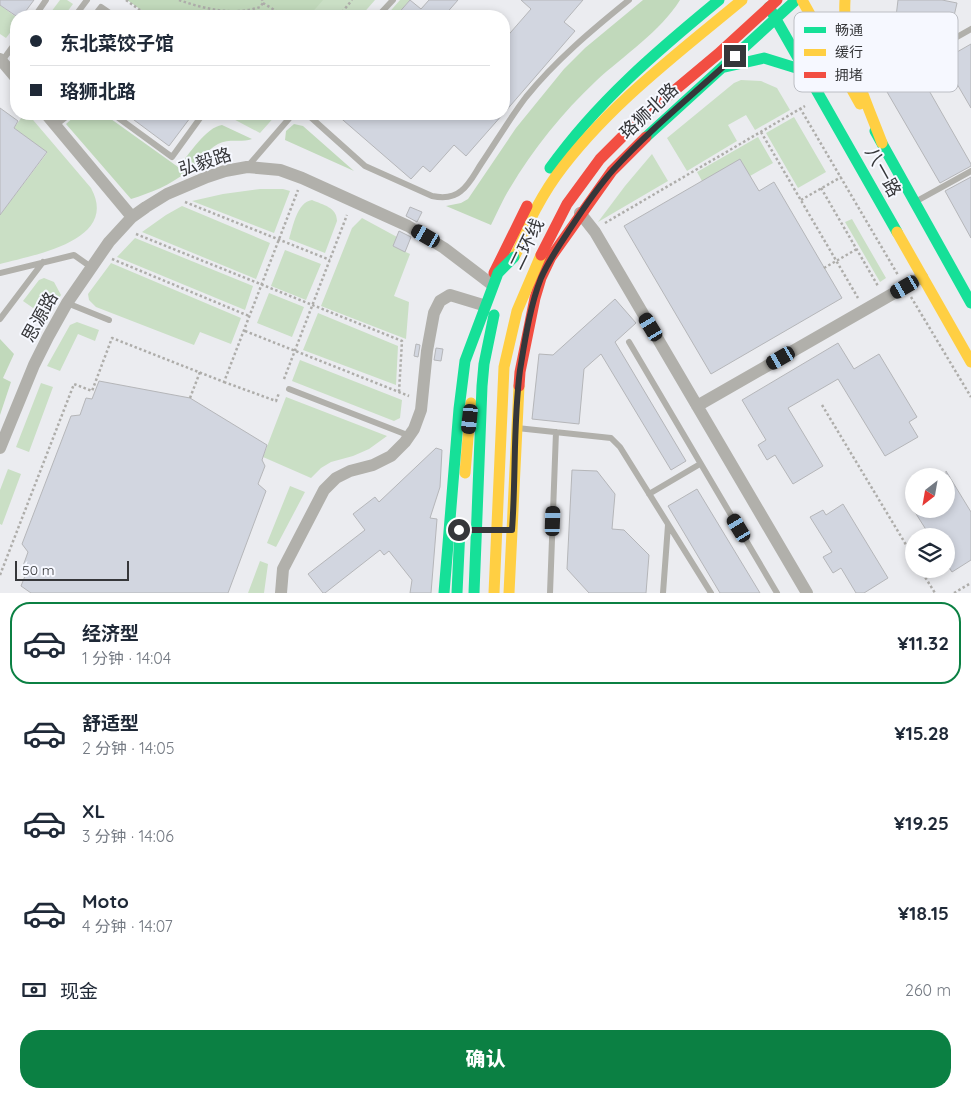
<!DOCTYPE html>
<html lang="zh">
<head>
<meta charset="utf-8">
<style>
	:root { --surface:#fff; --page:#f2f2f3; --text:#1f2937; --muted:#747a83; --line:#e0e1e3; --accent:#0b8043 }
	body { margin:0; font-family:Quicksand,"Noto Sans SC",sans-serif; background:var(--page); color:var(--text); height:100vh; display:flex; flex-direction:column; font-size:19px; white-space:nowrap }
	* { box-sizing:border-box; margin:0 }
	p { font-size:16px; color:var(--muted) }
	.icon { flex:none; width:28px; height:28px; fill:none; stroke:currentColor; stroke-width:2; stroke-linecap:round; stroke-linejoin:round }
	.map { position:relative; height:593px; overflow:hidden }
	.sheet { display:flex; flex-direction:column; background:var(--surface); flex:1 }
	.sheet>* { flex:none }
	.banner { position:absolute; left:10px; top:10px; width:500px; height:110px; border-radius:20px; box-shadow:0 2px 8px #0003; display:grid; align-content:center; height:110px; padding:0 20px; background:var(--surface) }
	.needle { width:32px; rotate:211deg }
	.tools { position:absolute; left:905px; top:468px; display:grid; gap:10px }
	.tools a { display:grid; place-items:center; width:50px; height:50px; border-radius:50%; background:var(--surface); box-shadow:0 2px 8px #0003; font-size:25px }
	.scale { position:absolute; left:15px; bottom:12px; width:114px; box-sizing:border-box; padding-left:5px; border:2px solid #36373a; border-top:0; font-size:14px; line-height:18px; white-space:nowrap; color:#36373a; -webkit-text-stroke:4px #f6f8ff; paint-order:stroke }
	.end { position:absolute; width:22px; height:22px; margin:-11px; border:6px solid #36373a; background:#fff; box-shadow:0 0 0 2px #fff }
	.from { border-radius:50% }
	.car { position:absolute; width:15px; height:30px; margin:-15px -8px; border-radius:6px; box-shadow:0 0 4px 1px #0007; background:linear-gradient(#222 24%,#8ab4d8 0 40%,#222 0 76%,#8ab4d8 0 86%,#222 0) }
	.banner b { display:flex; align-items:center; gap:18px; height:48px; font-size:19px }
	.banner b+b { border-top:1px solid var(--line) }
	.banner i { width:12px; height:12px; background:var(--text) }
	ul { padding:9px 0 0; list-style:none }
	li { display:flex; align-items:center; gap:15px; height:82px; margin:0 10px 8px; padding:0 10px; border:2px solid transparent; border-radius:20px }
	li div { flex:1 }
	li b { display:block; font-size:19px }
	li em { font-style:normal; font-weight:800 }
	li.on { border-color:var(--accent) }
	li>.icon { width:45px; height:45px; stroke-width:1.5 }
	.pay { display:flex; align-items:center; gap:12px; height:55px; padding:0 20px; font-size:19px }
	.pay p { margin-inline-start:auto }
	.primary-button { display:flex; gap:10px; margin-top:auto; padding:10px 20px }
	.primary-button a { flex:1; height:58px; border-radius:20px; background:var(--accent); color:#fff; font-size:20px; font-weight:800; line-height:58px; text-align:center }
	.map>svg:first-child { display:block }
	.green { fill:#cadfc5 }
	.forest { fill:#c1d9bb }
	.building { fill:#d2d6e0; stroke:#b5b6b9 }
	.lines { fill:none; stroke-linecap:round; stroke-linejoin:round }
	.path { stroke:#aeadaa; stroke-width:2.5; stroke-dasharray:2.5 2.5; stroke-linecap:butt }
	.lane { stroke:#b1b0ab; stroke-width:6 }
	.street { stroke:#b1b0ab; stroke-width:12 }
	.fast { stroke:#16e098; stroke-width:11 }
	.slow { stroke:#ffcf43; stroke-width:11 }
	.jam { stroke:#f24e42; stroke-width:11 }
	.fast-bridge { stroke:#16e098; stroke-width:11 }
	.slow-bridge { stroke:#ffcf43; stroke-width:11 }
	.jam-bridge { stroke:#f24e42; stroke-width:11 }
	.route { stroke:#36373a; stroke-width:6 }
	.labels { text-anchor:middle; stroke-width:4; stroke-linejoin:round; paint-order:stroke }
	.street-label { font-size:18px; fill:#36373a; stroke:#f6f8ff }
	.key { fill:#f6f8ff; stroke:#bcbec4; stroke-width:1 }
	.key-label { font-size:14px; fill:#36373a }
</style>
</head>
<body>
<div class="map">
<svg width="971" height="593" viewBox="0 0 971 593">
	<rect width="100%" height="100%" fill="#ebecf0"/>
	<!-- green -->
	<path class="green" d="M60 0H67L73 4 64 16H48Z
		M132 0H375L361 16H154Z
		M400 0H410L396 16H386Z
		M0 5 16 17V25L6 38 0 34Z
		M741 80 761 81 777 88 790 110 755 130 746 115 728 125 737 141 687 171 667 138 734 83Z
		M24 114H28L91 188C120 241 33 255 0 264V215L47 153 14 128Z
		M224 114H277L260 133Z
		M794 117 826 172 798 188 766 133Z
		M758 137 773 163 750 176 702 181 697 172Z
		M652 154 668 181 598 222 625 186Z
		M260 189H283L290 191 274 233 192 201 223 194Z
		M312 200C323 205 337 207 337 221L325 253 289 239C293 227 297 202 312 200Z
		M182 206 270 243 256 279 142 232 166 215Z
		M362 218 397 237 393 246 410 254 394 296 409 302 406 339 321 306 352 228Z
		M852 219 886 278 880 282 845 222Z
		M135 238 253 286 245 310 117 257Z
		M285 250 321 264 306 300 271 286Z
		M111 263 241 318 231 344 200 332 194 345 96 307 89 300 88 294Z
		M44 278 54 282 61 295 57 301 47 295 36 310 23 301 39 280Z
		M269 293 304 307 292 337 257 323Z
		M318 313 398 346 396 385 303 350Z
		M77 322 99 330 95 341 78 334 60 371 47 366 70 325Z
		M300 360 402 400 400 418 394 421 292 381Z
		M41 383 53 387 29 452 16 447Z
		M286 397 387 436 369 449 353 456 331 462 321 468 311 478 263 457Z
		M8 469 21 474 2 525 0 524V490Z
		M290 486 305 492 276 547 267 543Z
		M260 561 268 564 264 593H248Z"/>
	<!-- forest -->
	<path class="forest" d="M127 0H323L309 16H150Z
		M643 0H680C661 31 623 56 596 81 563 112 533 149 510 188 503 199 497 213 491 225L446 206 461 203 468 199 516 128 564 69 585 48Z
		M77 114H104L178 167C189 155 206 127 222 125L252 139C241 143 229 138 218 144 206 151 197 163 186 172 171 185 150 193 131 199L66 124Z
		M294 124 303 126 354 171 285 140 286 131Z
		M0 339 14 354 3 378 11 382 0 415Z"/>
	<!-- building -->
	<path class="building" d="M0 0H34L22 16H16L0 5Z
		M410 0 421 9 429 0H458L444 16H396Z
		M521 0H583L564 22 575 31 504 113V40L531 9Z
		M898 0H942L957 3 954 16 939 13 937 23 923 20 920 31 903 41 897 33 895 25Z
		M971 44V108L943 60Z
		M915 66 971 164V166L940 183 883 85Z
		M0 108 18 121 14 128 47 152 0 215Z
		M126 114H193L169 146Z
		M336 114H503L466 156 454 145 430 172 423 166 411 179Z
		M740 159 759 191 774 182 842 298 711 374 624 226Z
		M971 177V238L945 191Z
		M410 207 422 212 417 222 406 216Z
		M399 231 411 237 405 252 393 246Z
		M615 299 636 323 615 342 686 461 671 470 601 354 584 369 579 424 532 419 539 354 553 355Z
		M838 343 854 369 879 354 917 417 909 422 918 437 885 456 838 379 788 408 823 466 793 484 775 455 767 460 758 445 766 440 742 400Z
		M416 344 420 345 418 357 414 356Z
		M436 348 443 349 441 361 434 360Z
		M99 381 190 398 267 445 262 460 265 466 258 484 266 491 228 593H31L21 586 27 571 23 566 28 552 22 544 71 416 80 415 86 398 92 399Z
		M436 448 442 450 440 487 430 518 437 519 431 593H410L412 580 389 551 384 555 380 550 325 593H323L308 574 365 530 353 514 375 497 379 502Z
		M572 470 597 471 615 494 612 529 624 530 649 555 646 593H589L567 569Z
		M946 471 971 512V560L952 572 946 563V536H930L913 509H946Z
		M697 489 760 593H720L668 506Z
		M843 504 888 578 864 593H856L841 568 833 573 823 557 832 552 810 517 823 510 826 515Z"/>
	<g class="lines">
		<!-- path -->
		<path class="path" d="M126 0 148 16
			M179 0C204 9 234 16 260 7L263 3 262 0
			M263 3 276 11
			M339 16 352 0
			M800 108 898 275
			M761 132 858 298
			M821 188 878 286
			M801 200 841 177
			M185 202 330 260
			M605 223 805 106
			M136 234 402 341 399 392
			M112 259 249 316
			M824 268 857 249
			M911 297 971 397
			M245 331 409 396
			M284 379 347 215
			M224 382 276 401 279 393
			M190 398 200 372
			M822 405 914 558
			M920 569 935 593
			M0 575 74 384 92 391 112 338 224 382 298 190
			M954 593 971 583"/>
		<!-- lane -->
		<path class="lane" d="M35 16 46 0
			M75 16 87 0
			M94 16 101 7 114 16
			M378 16 393 0
			M2 61 16 42
			M863 90 971 29
			M113 114 172 157 203 114
			M307 114 365 166 432 196C442 198 453 198 461 191 470 184 475 173 481 164 496 142 510 118 526 97 556 60 592 30 629 0
			M56 125 70 114
			M248 166 293 114
			M915 202 971 171
			M0 273 74 255 91 267
			M67 303 109 320
			M0 319 43 262
			M629 342 777 593
			M289 389 410 436
			M517 428 611 438 620 447 711 593
			M649 494 700 464
			M550 593 556 432
			M663 593 668 525"/>
		<!-- street -->
		<path class="street" d="M0 59 16 78
			M46 114 132 217
			M580 213 595 232 807 593
			M697 406 922 277
			M0 448 34 365 48 337 67 303 109 242 132 217 146 207 167 194 207 177 225 171 247 167 280 170 302 178 408 226 444 248 490 283
			M281 593 283 569 324 490 336 478 350 471 373 465 391 456 405 442 414 429 421 410 427 351 434 313 440 301 450 295 483 305"/>
		<!-- fast -->
		<path class="fast" d="M769 7 897 232
			M725 67 764 58 806 71
			M875 131 971 303
			M646 137 796 0
			M550 168C597 102 657 51 719 0
			M457 593 460 528"/>
		<!-- slow -->
		<path class="slow" d="M802 0 860 104
			M845 0C842 53 864 95 882 143
			M897 232 971 362
			M514 257C521 246 524 234 529 222 537 206 546 190 556 176 606 107 677 54 742 0
			M465 473 471 403
			M509 593 519 386"/>
		<!-- jam -->
		<path class="jam" d="M494 273 527 206
			M519 386 520 372 535 298 541 278 551 257 612 171 646 137"/>
		<!-- fast-bridge -->
		<path class="fast-bridge" d="M444 593 459 409 465 361 498 273 514 257
			M474 593 482 386 484 364 494 315"/>
		<!-- slow-bridge -->
		<path class="slow-bridge" d="M494 593 504 367 517 311 541 255"/>
		<!-- jam-bridge -->
		<path class="jam-bridge" d="M541 255 567 204 600 159 638 121 718 54 777 0"/>
	</g>
	<g class="lines">
		<!-- route -->
		<path class="route" d="M459 530H512C516 477 513 423 520 370 525 340 530 306 541 278 549 260 560 244 570 229 583 209 597 188 613 170 650 129 694 94 735 56"/>
	</g>
	<g class="labels">
		<!-- street labels -->
		<g class="street-label">
			<text transform="translate(649 111) rotate(-43)" y="6">珞狮北路</text>
			<text transform="translate(205 162) rotate(-18)" y="6">弘毅路</text>
			<text transform="translate(883 172) rotate(61)" y="6">八一路</text>
			<text transform="translate(527 244) rotate(-64)" y="6">二环线</text>
			<text transform="translate(40 317) rotate(-61)" y="6">思源路</text>
		</g>
	</g>
	<!-- legend -->
	<rect x="794" y="12" width="164" height="80" rx="8" class="key"/>
	<rect x="804" y="27" width="22" height="6" fill="#16e098"/>
	<rect x="804" y="49" width="22" height="7" fill="#ffcf43"/>
	<rect x="804" y="72" width="22" height="6" fill="#f24e42"/>
	<g class="key-label">
		<text x="835" y="35">畅通</text>
		<text x="835" y="57">缓行</text>
		<text x="835" y="80">拥堵</text>
	</g>
</svg>
<div class="tools">
<a><svg class="needle" viewBox="-14 -14 28 28"><path d="M0-13l5 13h-10z" fill="#e53935"/><path d="M0 13l5-13h-10z" fill="#747a83"/></svg></a>
<a><svg class="icon" aria-label="layers" viewBox="0 0 24 24"><path d="M12 4l9 5-9 5-9-5zM3 14l9 5 9-5"/></svg></a>
</div>
<div class="scale">50 m</div>
<i class="end from" style="left:459px;top:530px"></i>
<i class="end" style="left:735px;top:56px"></i>
<i class="car" style="left:426px;top:236px;rotate:300deg"></i>
<i class="car" style="left:905px;top:287px;rotate:240deg"></i>
<i class="car" style="left:651px;top:327px;rotate:329deg"></i>
<i class="car" style="left:781px;top:358px;rotate:240deg"></i>
<i class="car" style="left:470px;top:419px;rotate:186deg"></i>
<i class="car" style="left:553px;top:521px;rotate:2deg"></i>
<i class="car" style="left:739px;top:528px;rotate:329deg"></i>
<div class="banner">
<b><i class="from"></i>东北菜饺子馆</b>
<b><i></i>珞狮北路</b>
</div>
</div>
<section class="sheet">
<ul>
<li class="on"><svg class="icon" aria-label="car" viewBox="0 0 24 24"><path d="M5 17H2v-5l4-1 3-4h7l3 4 3 1v5h-3M9 17h6M6 11h13"/><circle cx="7" cy="17" r="2"/><circle cx="17" cy="17" r="2"/></svg><div><b>经济型</b><p>1 分钟 · 14:04</p></div><em>¥11.32</em></li>
<li><svg class="icon" aria-label="car" viewBox="0 0 24 24"><path d="M5 17H2v-5l4-1 3-4h7l3 4 3 1v5h-3M9 17h6M6 11h13"/><circle cx="7" cy="17" r="2"/><circle cx="17" cy="17" r="2"/></svg><div><b>舒适型</b><p>2 分钟 · 14:05</p></div><em>¥15.28</em></li>
<li><svg class="icon" aria-label="car" viewBox="0 0 24 24"><path d="M5 17H2v-5l4-1 3-4h7l3 4 3 1v5h-3M9 17h6M6 11h13"/><circle cx="7" cy="17" r="2"/><circle cx="17" cy="17" r="2"/></svg><div><b>XL</b><p>3 分钟 · 14:06</p></div><em>¥19.25</em></li>
<li><svg class="icon" aria-label="car" viewBox="0 0 24 24"><path d="M5 17H2v-5l4-1 3-4h7l3 4 3 1v5h-3M9 17h6M6 11h13"/><circle cx="7" cy="17" r="2"/><circle cx="17" cy="17" r="2"/></svg><div><b>Moto</b><p>4 分钟 · 14:07</p></div><em>¥18.15</em></li>
</ul>
<div class="pay"><svg class="icon" aria-label="cash" viewBox="0 0 24 24"><path d="M3 7h18v10H3z"/><circle cx="12" cy="12" r="2"/></svg>现金<p>260 m</p></div>
<div class="primary-button"><a>确认</a></div>
</section>
</body>
</html>
